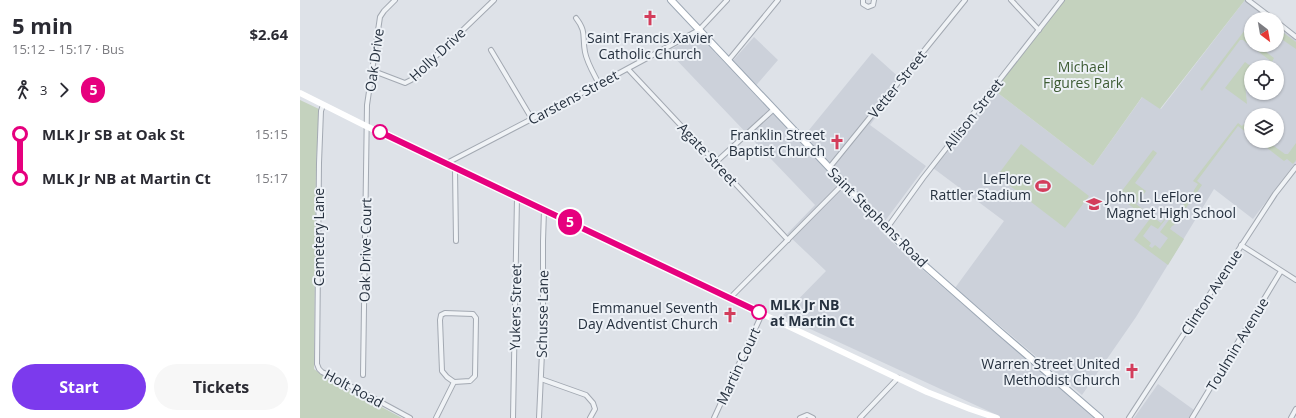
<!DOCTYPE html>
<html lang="en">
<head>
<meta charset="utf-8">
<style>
  :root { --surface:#fff; --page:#f7f7f7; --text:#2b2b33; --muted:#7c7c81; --accent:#7c3aed }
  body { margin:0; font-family:"Open Sans",sans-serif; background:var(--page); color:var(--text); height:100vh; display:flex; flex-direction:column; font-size:15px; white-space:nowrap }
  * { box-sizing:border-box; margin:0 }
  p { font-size:13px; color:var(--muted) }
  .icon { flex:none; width:22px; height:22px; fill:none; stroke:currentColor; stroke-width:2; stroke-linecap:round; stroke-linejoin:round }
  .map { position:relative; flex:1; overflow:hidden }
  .side { display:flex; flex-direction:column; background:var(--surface); width:300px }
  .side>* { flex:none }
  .badge { padding:0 8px; border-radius:13px; font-size:14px; line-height:26px }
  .needle { width:26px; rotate:149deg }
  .controls { position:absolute; left:944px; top:12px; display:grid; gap:8px }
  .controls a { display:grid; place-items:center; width:40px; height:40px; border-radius:50%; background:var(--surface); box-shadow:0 1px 3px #0004; font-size:20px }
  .map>.badge { position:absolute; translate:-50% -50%; box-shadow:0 0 0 2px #fff }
  .legs { display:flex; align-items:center; gap:6px; height:44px; padding:0 12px; font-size:13px }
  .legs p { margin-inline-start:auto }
  .summary { display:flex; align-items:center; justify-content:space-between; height:68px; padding:0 12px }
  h1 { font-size:22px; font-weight:700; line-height:30px }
  .primary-button { display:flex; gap:8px; margin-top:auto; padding:8px 12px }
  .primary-button a { flex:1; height:46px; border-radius:24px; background:var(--accent); color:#fff; font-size:16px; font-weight:700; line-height:46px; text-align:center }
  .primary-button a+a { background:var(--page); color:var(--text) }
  ul { padding:0 12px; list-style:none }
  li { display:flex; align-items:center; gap:14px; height:44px; font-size:15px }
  li i { display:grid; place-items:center; width:6px; height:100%; margin:0 5px; background:currentColor }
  li i::after { content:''; width:10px; height:10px; margin:-5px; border:3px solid; border-radius:50%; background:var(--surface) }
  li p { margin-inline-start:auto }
  li:first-child i { background:linear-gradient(#0000 50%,currentColor 0) }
  li:last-child i { background:linear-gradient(currentColor 50%,#0000 0) }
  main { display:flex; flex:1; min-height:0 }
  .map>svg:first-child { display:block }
</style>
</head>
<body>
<main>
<section class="side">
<div class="summary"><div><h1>5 min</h1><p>15:12 – 15:17 · Bus</p></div><b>$2.64</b></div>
<div class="legs"><svg class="icon" aria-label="walk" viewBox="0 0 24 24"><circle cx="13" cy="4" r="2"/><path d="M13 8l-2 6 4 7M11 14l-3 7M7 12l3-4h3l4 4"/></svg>3<svg class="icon" aria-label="forward" viewBox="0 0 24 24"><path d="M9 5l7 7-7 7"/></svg><b class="badge" style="background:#e6007e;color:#fff">5</b></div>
<ul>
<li><i style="color:#e6007e"></i><b>MLK Jr SB at Oak St</b><p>15:15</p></li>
<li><i style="color:#e6007e"></i><b>MLK Jr NB at Martin Ct</b><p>15:17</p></li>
</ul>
<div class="primary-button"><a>Start</a><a>Tickets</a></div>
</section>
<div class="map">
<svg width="996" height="418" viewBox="0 0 996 418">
  <rect width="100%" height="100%" fill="#dee2e8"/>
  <!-- built -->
  <g fill="#ccd1da" fill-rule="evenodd">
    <path d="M945,0L971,19H951V45H977V24L996,38V162L953,219L914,189L836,317L782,395L655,288L704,221L633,168L694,90L793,166L843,96L861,109ZM951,67H977V93H951ZM951,115H977V141H951Z"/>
    <path d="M398,35L428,66L454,37L478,60L452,90L500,141L572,53L603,81L570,125L626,166L579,229L609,258L795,418H696L697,415L482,316L526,271L487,234L515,205L368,51Z"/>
    <path d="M858,384L894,410L889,418H834Z"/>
  </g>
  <!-- green -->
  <g fill="#c4d2be">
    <path d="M763,0H945L860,109L842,97L793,166L694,90Z"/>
    <path d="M951,22V45H957L974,58L972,62L943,40H940L902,91L900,89Z"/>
    <path d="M977,28L996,42V49L977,36Z"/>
    <path d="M945,62L952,67L951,82H946L945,84L947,104L925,88Z"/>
    <path d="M0,100L19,109L16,166L14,369L22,375L102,418H0Z"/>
    <path d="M938,123L942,126L944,124L951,129V136L938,126L897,181L902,185L874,225L872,226L870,229L884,239L868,265L834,240L849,220L818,196L853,150L857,153L835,183L846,191L836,204L861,223L872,211L858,229L851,225L843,236L851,243L849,246L852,248L855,245L860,249L868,238L860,232L874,213L876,214L894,191V190L898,184L893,181Z"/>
    <path d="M958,141H967L985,154H988L996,143V160L993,164L987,159L984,161Z"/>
    <path d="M721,144L789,196L765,228L697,176Z"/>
  </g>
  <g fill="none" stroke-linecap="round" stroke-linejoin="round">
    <defs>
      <g id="minor">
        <path d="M563,0V4L568,7L573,5L574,0"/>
        <path d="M711,0L739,30"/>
        <path d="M948,0L973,19"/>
        <path d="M276,18C287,32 282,37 285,52C287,63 294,74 299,84"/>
        <path d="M977,22L996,37"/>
        <path d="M191,50L232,119"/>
        <path d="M428,61L478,0"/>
        <path d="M328,69L488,240"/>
        <path d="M71,70L105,83L111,80L194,0"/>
        <path d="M23,105L21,111L19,163L17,364L19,369L22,372L62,392L110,418"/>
        <path d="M147,163L299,84L399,30L427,0"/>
        <path d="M415,163L474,109"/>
        <path d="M155,168L156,241"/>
        <path d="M529,168L665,0"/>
        <path d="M587,228L623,178L762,0"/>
        <path d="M941,245L996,280"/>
        <path d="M430,298L544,183"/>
        <path d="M63,375L67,105L80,17L84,11L95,0"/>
        <path d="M241,379L286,395L293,403L295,409L290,418"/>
        <path d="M136,418L154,382L147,377L142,371L140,320L141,315L145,313L173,314L176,318L175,376L170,381L154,382"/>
        <path d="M213,418L217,197"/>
        <path d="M239,418L243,331V241L244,210"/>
        <path d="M414,418L462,314"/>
        <path d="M500,418L507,415L513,418"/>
        <path d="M560,418L598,378"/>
        <path d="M829,418L975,194L996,167"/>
        <path d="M892,418L981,271"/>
        <path d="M991,418L996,409"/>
      </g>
      <path id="primary" d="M371,0L607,250L699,331L800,418"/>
    </defs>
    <!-- minor casing -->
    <use href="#minor" stroke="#a3a9b2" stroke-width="6"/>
    <!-- primary casing -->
    <use href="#primary" stroke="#9ca7b4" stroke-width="8"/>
    <!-- minor -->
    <use href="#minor" stroke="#f0f3f6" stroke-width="4"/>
    <!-- secondary -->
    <path stroke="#fff" stroke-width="6" d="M0,93L66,126L627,392L670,409L697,418"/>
    <!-- primary -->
    <use href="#primary" stroke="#fff" stroke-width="6"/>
  </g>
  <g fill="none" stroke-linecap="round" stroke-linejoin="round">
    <defs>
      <path id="line-1" d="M80,132L244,210L459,312"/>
    </defs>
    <!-- line-1 casing -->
    <use href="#line-1" stroke="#fff" stroke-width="9"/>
    <!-- line-1 -->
    <use href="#line-1" stroke="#e6007e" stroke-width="6"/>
  </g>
  <!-- icons -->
  <defs>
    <symbol id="church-bare" viewBox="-9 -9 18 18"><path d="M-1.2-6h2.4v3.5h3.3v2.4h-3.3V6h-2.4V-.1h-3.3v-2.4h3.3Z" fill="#d33d5b" stroke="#edf1f6" stroke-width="2.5" paint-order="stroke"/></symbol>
    <symbol id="stadium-bare" viewBox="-9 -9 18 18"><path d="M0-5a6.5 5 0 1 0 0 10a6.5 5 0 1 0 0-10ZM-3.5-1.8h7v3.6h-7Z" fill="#d33d5b" stroke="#edf1f6" stroke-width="2.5" paint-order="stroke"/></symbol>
    <symbol id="school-bare" viewBox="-9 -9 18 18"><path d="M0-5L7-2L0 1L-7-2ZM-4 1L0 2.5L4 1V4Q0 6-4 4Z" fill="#d33d5b" stroke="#edf1f6" stroke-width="2.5" paint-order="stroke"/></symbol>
  </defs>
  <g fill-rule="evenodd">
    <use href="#church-bare" x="339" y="7" width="22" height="22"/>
    <use href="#church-bare" x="526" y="131" width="22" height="22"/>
    <use href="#stadium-bare" x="732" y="175" width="22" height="22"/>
    <use href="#school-bare" x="783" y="193" width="22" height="22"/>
    <use href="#church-bare" x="419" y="304" width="22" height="22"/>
    <use href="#church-bare" x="821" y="360" width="22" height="22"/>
  </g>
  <!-- markers -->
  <g fill="#fff" stroke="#e6007e" stroke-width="2">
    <circle cx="80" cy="132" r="7"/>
    <circle cx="459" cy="312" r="7"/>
  </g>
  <g text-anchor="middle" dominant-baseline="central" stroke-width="4" stroke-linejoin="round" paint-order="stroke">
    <!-- poi labels -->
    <g font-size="14" fill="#26313f" stroke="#edf1f6" text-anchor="end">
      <text x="350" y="37" text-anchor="middle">Saint Francis Xavier<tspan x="350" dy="16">Catholic Church</tspan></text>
      <text x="525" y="134">Franklin Street<tspan x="525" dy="16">Baptist Church</tspan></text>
      <text x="731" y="178">LeFlore<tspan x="731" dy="16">Rattler Stadium</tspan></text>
      <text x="806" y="196" text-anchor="start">John L. LeFlore<tspan x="806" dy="16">Magnet High School</tspan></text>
      <text x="418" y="307">Emmanuel Seventh<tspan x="418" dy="16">Day Adventist Church</tspan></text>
      <text x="820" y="363">Warren Street United<tspan x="820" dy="16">Methodist Church</tspan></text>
    </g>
    <!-- street labels -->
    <g font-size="14" fill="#26313f" stroke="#edf1f6">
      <text transform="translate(137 54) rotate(-43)">Holly Drive</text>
      <text transform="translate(74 60) rotate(-82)">Oak Drive</text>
      <text transform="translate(597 84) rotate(-51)">Vetter Street</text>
      <text transform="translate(273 97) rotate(-28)">Carstens Street</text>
      <text transform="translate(673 114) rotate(-52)">Allison Street</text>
      <text transform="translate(408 154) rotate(47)">Agate Street</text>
      <text transform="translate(578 217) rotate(45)">Saint Stephens Road</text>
      <text transform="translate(18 237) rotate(-90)">Cemetery Lane</text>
      <text transform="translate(65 250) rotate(-89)">Oak Drive Court</text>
      <text transform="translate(911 292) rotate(-57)">Clinton Avenue</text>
      <text transform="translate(215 307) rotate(-89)">Yukers Street</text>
      <text transform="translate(242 314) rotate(-89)">Schusse Lane</text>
      <text transform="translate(937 344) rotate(-59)">Toulmin Avenue</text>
      <text transform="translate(438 366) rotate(-65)">Martin Court</text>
      <text transform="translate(54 388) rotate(28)">Holt Road</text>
    </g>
    <!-- park labels -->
    <g font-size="14" fill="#3d5b33" stroke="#edf1f6">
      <text x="783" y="66">Michael<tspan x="783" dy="16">Figures Park</tspan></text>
    </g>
    <!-- stop labels -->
    <g font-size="14" font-weight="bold" fill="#26313f" stroke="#edf1f6" text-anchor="start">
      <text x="470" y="304">MLK Jr NB<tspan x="470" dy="16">at Martin Ct</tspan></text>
    </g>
  </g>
</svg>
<div class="controls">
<a><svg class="needle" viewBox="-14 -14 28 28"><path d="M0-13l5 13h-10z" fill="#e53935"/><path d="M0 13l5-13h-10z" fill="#7c7c81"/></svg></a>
<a><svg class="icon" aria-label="locate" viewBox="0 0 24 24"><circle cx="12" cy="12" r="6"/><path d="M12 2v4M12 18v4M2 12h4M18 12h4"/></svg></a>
<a><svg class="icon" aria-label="layers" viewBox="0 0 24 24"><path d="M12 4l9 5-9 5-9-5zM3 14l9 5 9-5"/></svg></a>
</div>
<b class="badge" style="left:270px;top:222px;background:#e6007e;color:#fff">5</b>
</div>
</main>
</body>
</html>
